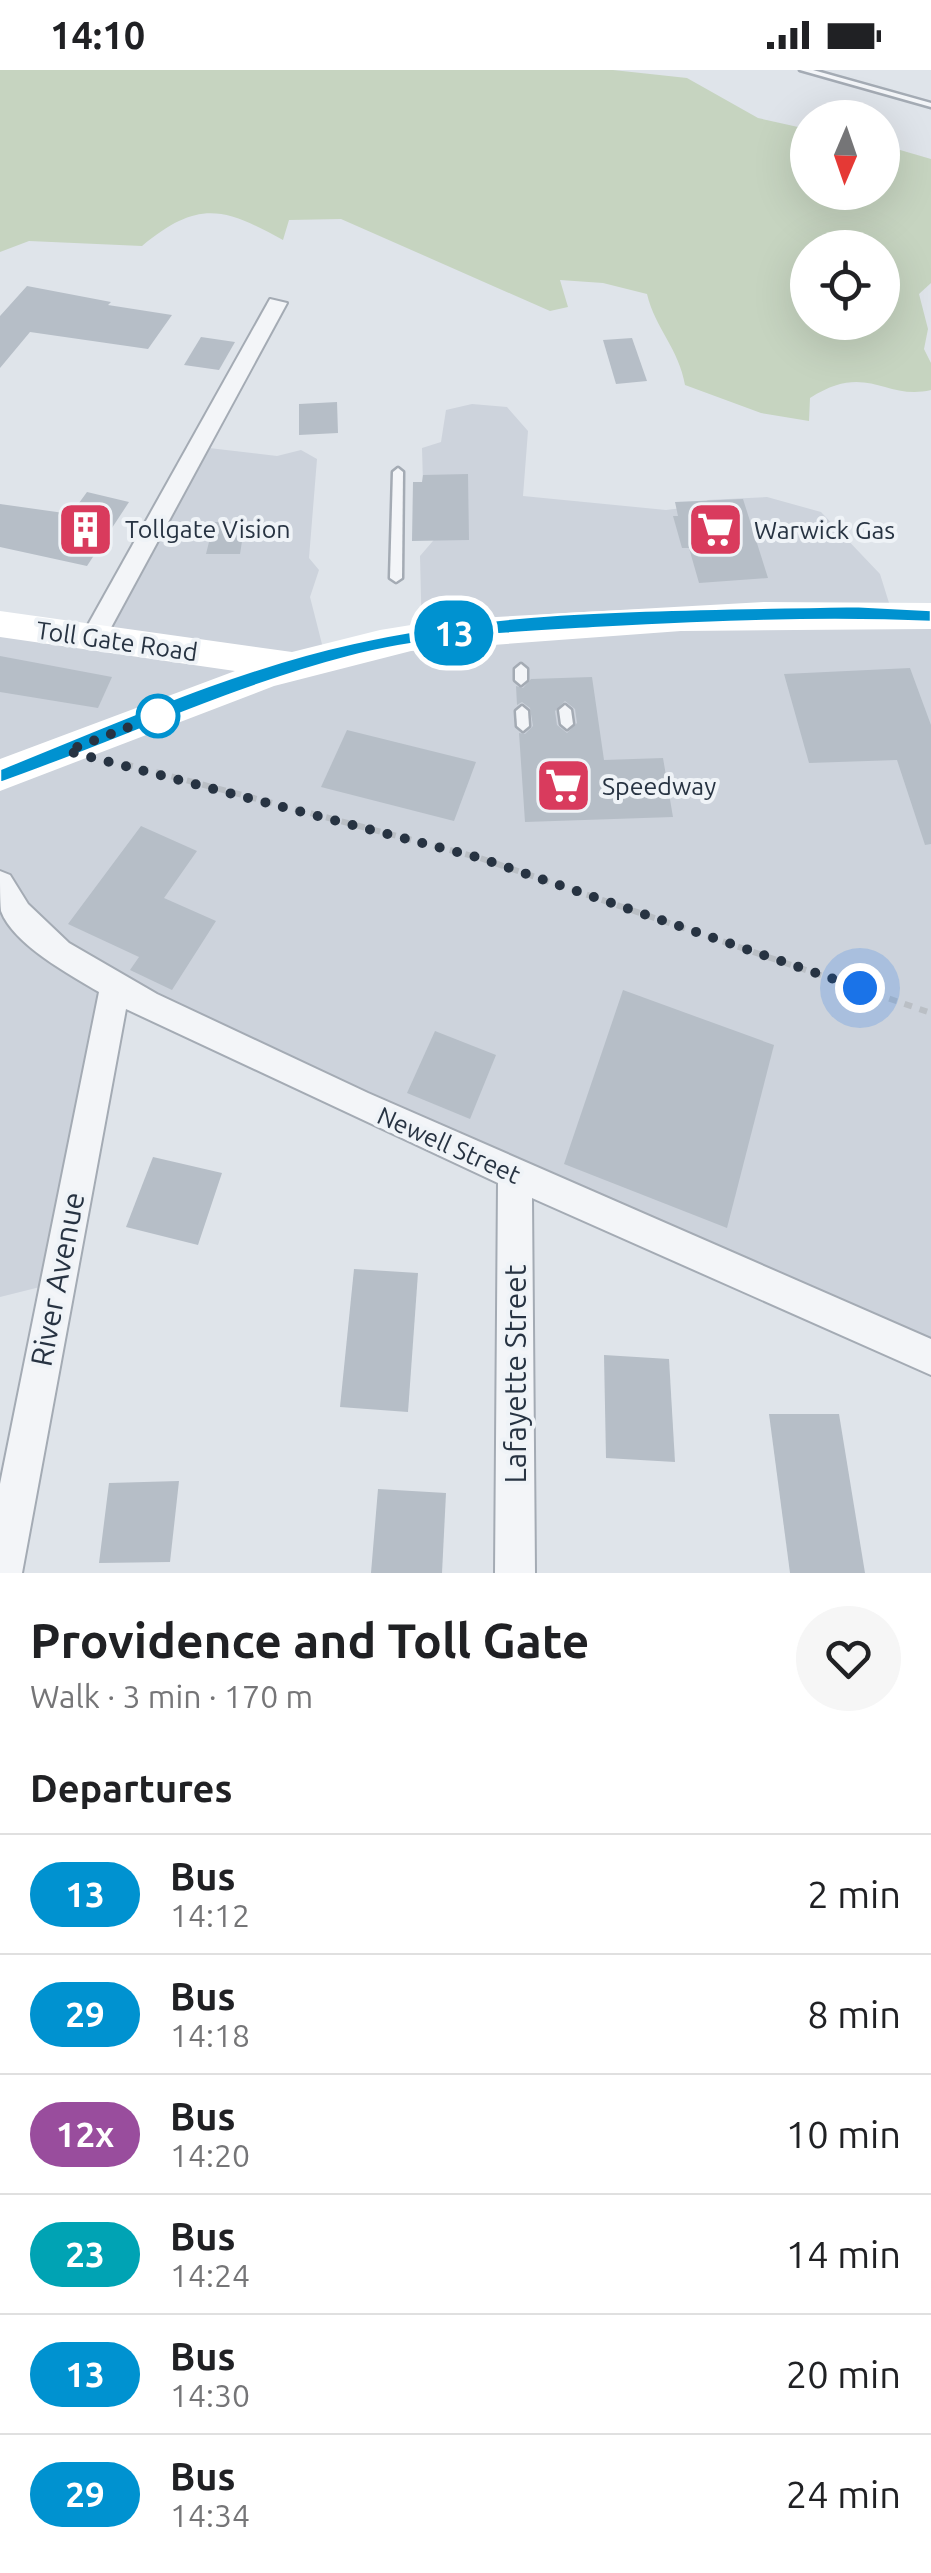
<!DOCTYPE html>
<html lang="en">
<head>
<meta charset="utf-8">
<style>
  :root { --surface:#fff; --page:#f6f6f6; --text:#202124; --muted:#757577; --line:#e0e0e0 }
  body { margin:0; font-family:Ubuntu,sans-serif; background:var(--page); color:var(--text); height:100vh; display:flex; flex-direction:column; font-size:38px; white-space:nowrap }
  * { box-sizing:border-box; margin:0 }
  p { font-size:32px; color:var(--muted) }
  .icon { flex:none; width:55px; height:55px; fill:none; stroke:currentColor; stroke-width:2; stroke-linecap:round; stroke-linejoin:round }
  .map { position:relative; height:1503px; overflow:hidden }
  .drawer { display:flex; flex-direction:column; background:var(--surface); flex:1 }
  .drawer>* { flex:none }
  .badge { padding:0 20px; border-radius:32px; font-size:35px; line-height:65px }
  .needle { width:65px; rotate:182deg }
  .tools { position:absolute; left:790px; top:30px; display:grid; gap:20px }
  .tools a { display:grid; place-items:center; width:110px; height:110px; border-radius:50%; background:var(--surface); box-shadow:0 10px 40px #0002; font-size:50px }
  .you { position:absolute; width:50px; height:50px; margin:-25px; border:8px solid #fff; border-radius:50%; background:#1a73e8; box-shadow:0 0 0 15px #1a73e833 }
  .map>.badge { position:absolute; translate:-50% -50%; box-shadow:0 0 0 5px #fff }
  h2 { padding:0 30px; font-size:38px; line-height:90px }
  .round { display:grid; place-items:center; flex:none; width:105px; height:105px; border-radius:52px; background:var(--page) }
  .summary { display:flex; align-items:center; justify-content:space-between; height:170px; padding:0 30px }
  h1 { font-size:48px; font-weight:700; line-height:75px }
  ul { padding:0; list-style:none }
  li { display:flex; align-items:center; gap:30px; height:120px; padding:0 30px; border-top:2px solid var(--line) }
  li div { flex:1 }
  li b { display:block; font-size:38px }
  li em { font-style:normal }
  li .badge { min-width:110px; font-weight:700; text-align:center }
  .status { display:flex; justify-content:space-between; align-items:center; height:70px; padding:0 50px; background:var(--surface); direction:ltr }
  .status svg { height:28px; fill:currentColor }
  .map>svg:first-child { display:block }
</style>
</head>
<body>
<div class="status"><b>14:10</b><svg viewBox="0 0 49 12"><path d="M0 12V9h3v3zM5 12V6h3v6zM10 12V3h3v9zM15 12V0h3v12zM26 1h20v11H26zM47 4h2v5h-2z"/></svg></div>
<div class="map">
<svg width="931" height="1503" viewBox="0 0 931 1503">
  <rect width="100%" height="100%" fill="#dfe4ea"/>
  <!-- built -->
  <path fill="#cdd3dc" d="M472,334L507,337L528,361L523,426L666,440L699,436L708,430L767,427L821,442L880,504L894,549L931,551V1269L114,928L44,1216L0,1227V547L86,562L209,378L277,386L301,380L317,389L309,488L319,500L310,527L324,582L422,567L420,486L445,457L423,413L422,378L441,372L446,340Z"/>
  <!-- green -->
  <path fill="#c6d4c0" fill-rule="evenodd" d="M0,0H613L687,8L758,48L807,59L808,122H882L883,75L931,89V213L919,224L928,259L924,279L931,293V320C885,331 867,291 810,328L809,351L761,343L685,315C679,279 655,258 647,224L603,213L560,210L568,237L550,241L341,149L289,150L283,170C223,137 198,130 142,176L29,171L0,182ZM808,178H882V252H808Z"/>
  <!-- building -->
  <g fill="#b6bec7" fill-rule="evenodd">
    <path d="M27,216L111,232L108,235L172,245L148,279L30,262L0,298V246Z"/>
    <path d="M201,267L235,272L219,300L184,295Z"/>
    <path d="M632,268L647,311L616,314L603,270Z"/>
    <path d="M337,332L338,363L299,365V334Z"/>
    <path d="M468,404L469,470L412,471L413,412H422L423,405Z"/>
    <path d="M87,422L129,432L87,496L0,477V434L71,444Z"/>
    <path d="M743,429L768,508L699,513L689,478H682L673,446H678L675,432Z"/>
    <path d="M214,452H245L240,484H206Z"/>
    <path d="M0,586L112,607L98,638L0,622Z"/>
    <path d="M910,598L931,655V774L925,775L897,690L809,693L784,604Z"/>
    <path d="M592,607L604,690L663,688L673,747L525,752L519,663L525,664L533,656L530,638L522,632L517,635L516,616L523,618L531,609ZM565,631L575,639L577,653L567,663L557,655L555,641Z"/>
    <path d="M347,660L476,692L454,751L321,717Z"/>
    <path d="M141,756L197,781L164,828L216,851L172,920L130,900L139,887L68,854Z"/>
    <path d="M623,920L774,975L727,1158L564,1094Z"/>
    <path d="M435,961L496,985L470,1049L407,1023Z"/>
    <path d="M153,1087L222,1103L198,1175L126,1157Z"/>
    <path d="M354,1199L418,1203L408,1342L340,1337Z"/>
    <path d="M604,1285L669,1289L675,1392L606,1388Z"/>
    <path d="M769,1344H839L865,1503H790Z"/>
    <path d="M179,1411L170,1492L99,1493L109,1413Z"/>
    <path d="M378,1419L446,1423L442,1503H371Z"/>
  </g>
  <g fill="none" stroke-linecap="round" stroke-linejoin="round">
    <defs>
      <g id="service">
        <path d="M800,0H813L931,33V37Z"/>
        <path d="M398,398L403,402L402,508L396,512L390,508L393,402Z"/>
        <path d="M521,594L527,599V610L521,615L515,610V599Z"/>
        <path d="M565,635L571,640L573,654L567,659L561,654L559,640Z"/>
        <path d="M522,636L528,641L529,656L523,661L517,656L516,641Z"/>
      </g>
      <g id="minor">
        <path d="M270,229L287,233L101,576H83L80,569Z"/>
        <path d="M0,801L10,805L28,834L69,873L157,924L368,1023L931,1269V1305L532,1128L535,1503H495L498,1113L126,939L22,1503H0V1414L99,922C70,905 13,874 1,841C0,830 0,813 0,801Z"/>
      </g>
    </defs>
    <!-- service casing -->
    <use href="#service" stroke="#a4abb4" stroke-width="5"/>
    <!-- minor casing -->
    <use href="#minor" stroke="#a4abb4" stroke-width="4"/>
    <!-- path -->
    <path stroke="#babfc5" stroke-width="6" stroke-dasharray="8 8" stroke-linecap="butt" d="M125,694L480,788L931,943"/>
    <!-- service -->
    <use href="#service" fill="#f3f5f8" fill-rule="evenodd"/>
    <!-- minor -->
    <use href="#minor" fill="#f3f5f8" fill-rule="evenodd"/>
    <!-- secondary -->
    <path fill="#fff" fill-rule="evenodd" d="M764,532L931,533V559L681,561L411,581L274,616L0,721V689L235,601L0,567V541L292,582L380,560L442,550Z"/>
  </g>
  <!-- line -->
  <path fill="#0092d0" stroke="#fff" stroke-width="2.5" d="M854,536L931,540V552C820,547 709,552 598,558C515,563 429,566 349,587C229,618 117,672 0,713V699C111,655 230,600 353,573C515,536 688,540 854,536Z"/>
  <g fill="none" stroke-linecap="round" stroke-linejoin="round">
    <!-- walk -->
    <path stroke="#273342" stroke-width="10" stroke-dasharray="0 18" d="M158,646L168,642L67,681L480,788L860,918"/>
  </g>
  <!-- icons -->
  <defs>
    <symbol id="building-square" viewBox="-11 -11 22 22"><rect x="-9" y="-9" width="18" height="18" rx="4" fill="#d93b5d" stroke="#eff3f7"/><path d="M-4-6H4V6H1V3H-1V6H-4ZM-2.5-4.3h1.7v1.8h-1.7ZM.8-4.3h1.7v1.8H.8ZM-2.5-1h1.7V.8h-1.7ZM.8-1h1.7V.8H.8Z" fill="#fff"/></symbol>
    <symbol id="supermarket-square" viewBox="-11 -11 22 22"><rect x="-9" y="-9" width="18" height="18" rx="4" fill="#d93b5d" stroke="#eff3f7"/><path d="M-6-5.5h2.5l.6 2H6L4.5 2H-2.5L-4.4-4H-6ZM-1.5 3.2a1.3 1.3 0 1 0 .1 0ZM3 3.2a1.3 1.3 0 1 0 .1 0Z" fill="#fff"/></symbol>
  </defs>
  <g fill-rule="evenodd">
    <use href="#building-square" x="54" y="428" width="63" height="63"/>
    <use href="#supermarket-square" x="684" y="428" width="63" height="63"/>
    <use href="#supermarket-square" x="532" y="684" width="63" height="63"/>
  </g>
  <!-- markers -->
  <circle fill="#fff" stroke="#0092d0" stroke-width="5" cx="158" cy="646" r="20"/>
  <g text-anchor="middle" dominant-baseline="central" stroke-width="8" stroke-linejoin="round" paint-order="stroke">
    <!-- poi labels -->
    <g font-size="25" fill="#273342" stroke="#eff3f7" text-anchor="start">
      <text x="125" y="459">Tollgate Vision</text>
      <text x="754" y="460">Warwick Gas</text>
      <text x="602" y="716">Speedway</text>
    </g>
    <!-- street labels -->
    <g font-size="25" fill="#273342" stroke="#eff3f7">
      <text transform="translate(117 571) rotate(8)">Toll Gate Road</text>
      <text transform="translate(449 1075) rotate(24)">Newell Street</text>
    </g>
    <!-- near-street labels -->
    <g font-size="30" fill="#273342" stroke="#eff3f7">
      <text transform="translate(57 1209) rotate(-79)">River Avenue</text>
      <text transform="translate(515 1304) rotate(-90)">Lafayette Street</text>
    </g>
  </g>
</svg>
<div class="tools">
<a><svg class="needle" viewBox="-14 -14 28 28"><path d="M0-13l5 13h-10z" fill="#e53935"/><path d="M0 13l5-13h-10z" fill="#757577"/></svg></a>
<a><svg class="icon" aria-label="locate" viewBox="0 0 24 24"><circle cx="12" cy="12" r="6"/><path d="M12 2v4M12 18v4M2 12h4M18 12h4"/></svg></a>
</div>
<div class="you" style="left:860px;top:918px"></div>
<b class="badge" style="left:454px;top:563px;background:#0092d0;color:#fff">13</b>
</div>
<section class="drawer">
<div class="summary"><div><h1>Providence and Toll Gate</h1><p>Walk · 3 min · 170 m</p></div><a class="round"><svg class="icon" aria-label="heart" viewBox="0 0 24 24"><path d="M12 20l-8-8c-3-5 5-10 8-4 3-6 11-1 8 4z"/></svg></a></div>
<h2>Departures</h2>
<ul>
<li><span class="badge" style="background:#0092d0;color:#fff">13</span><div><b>Bus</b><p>14:12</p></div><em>2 min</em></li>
<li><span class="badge" style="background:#0092d0;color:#fff">29</span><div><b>Bus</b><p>14:18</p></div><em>8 min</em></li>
<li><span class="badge" style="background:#994d9d;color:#fff">12x</span><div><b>Bus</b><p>14:20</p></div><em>10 min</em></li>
<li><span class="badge" style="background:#00a3b4;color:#fff">23</span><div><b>Bus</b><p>14:24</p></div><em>14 min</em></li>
<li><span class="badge" style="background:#0092d0;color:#fff">13</span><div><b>Bus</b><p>14:30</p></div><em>20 min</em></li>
<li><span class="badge" style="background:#0092d0;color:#fff">29</span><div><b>Bus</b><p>14:34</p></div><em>24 min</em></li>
</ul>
</section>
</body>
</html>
